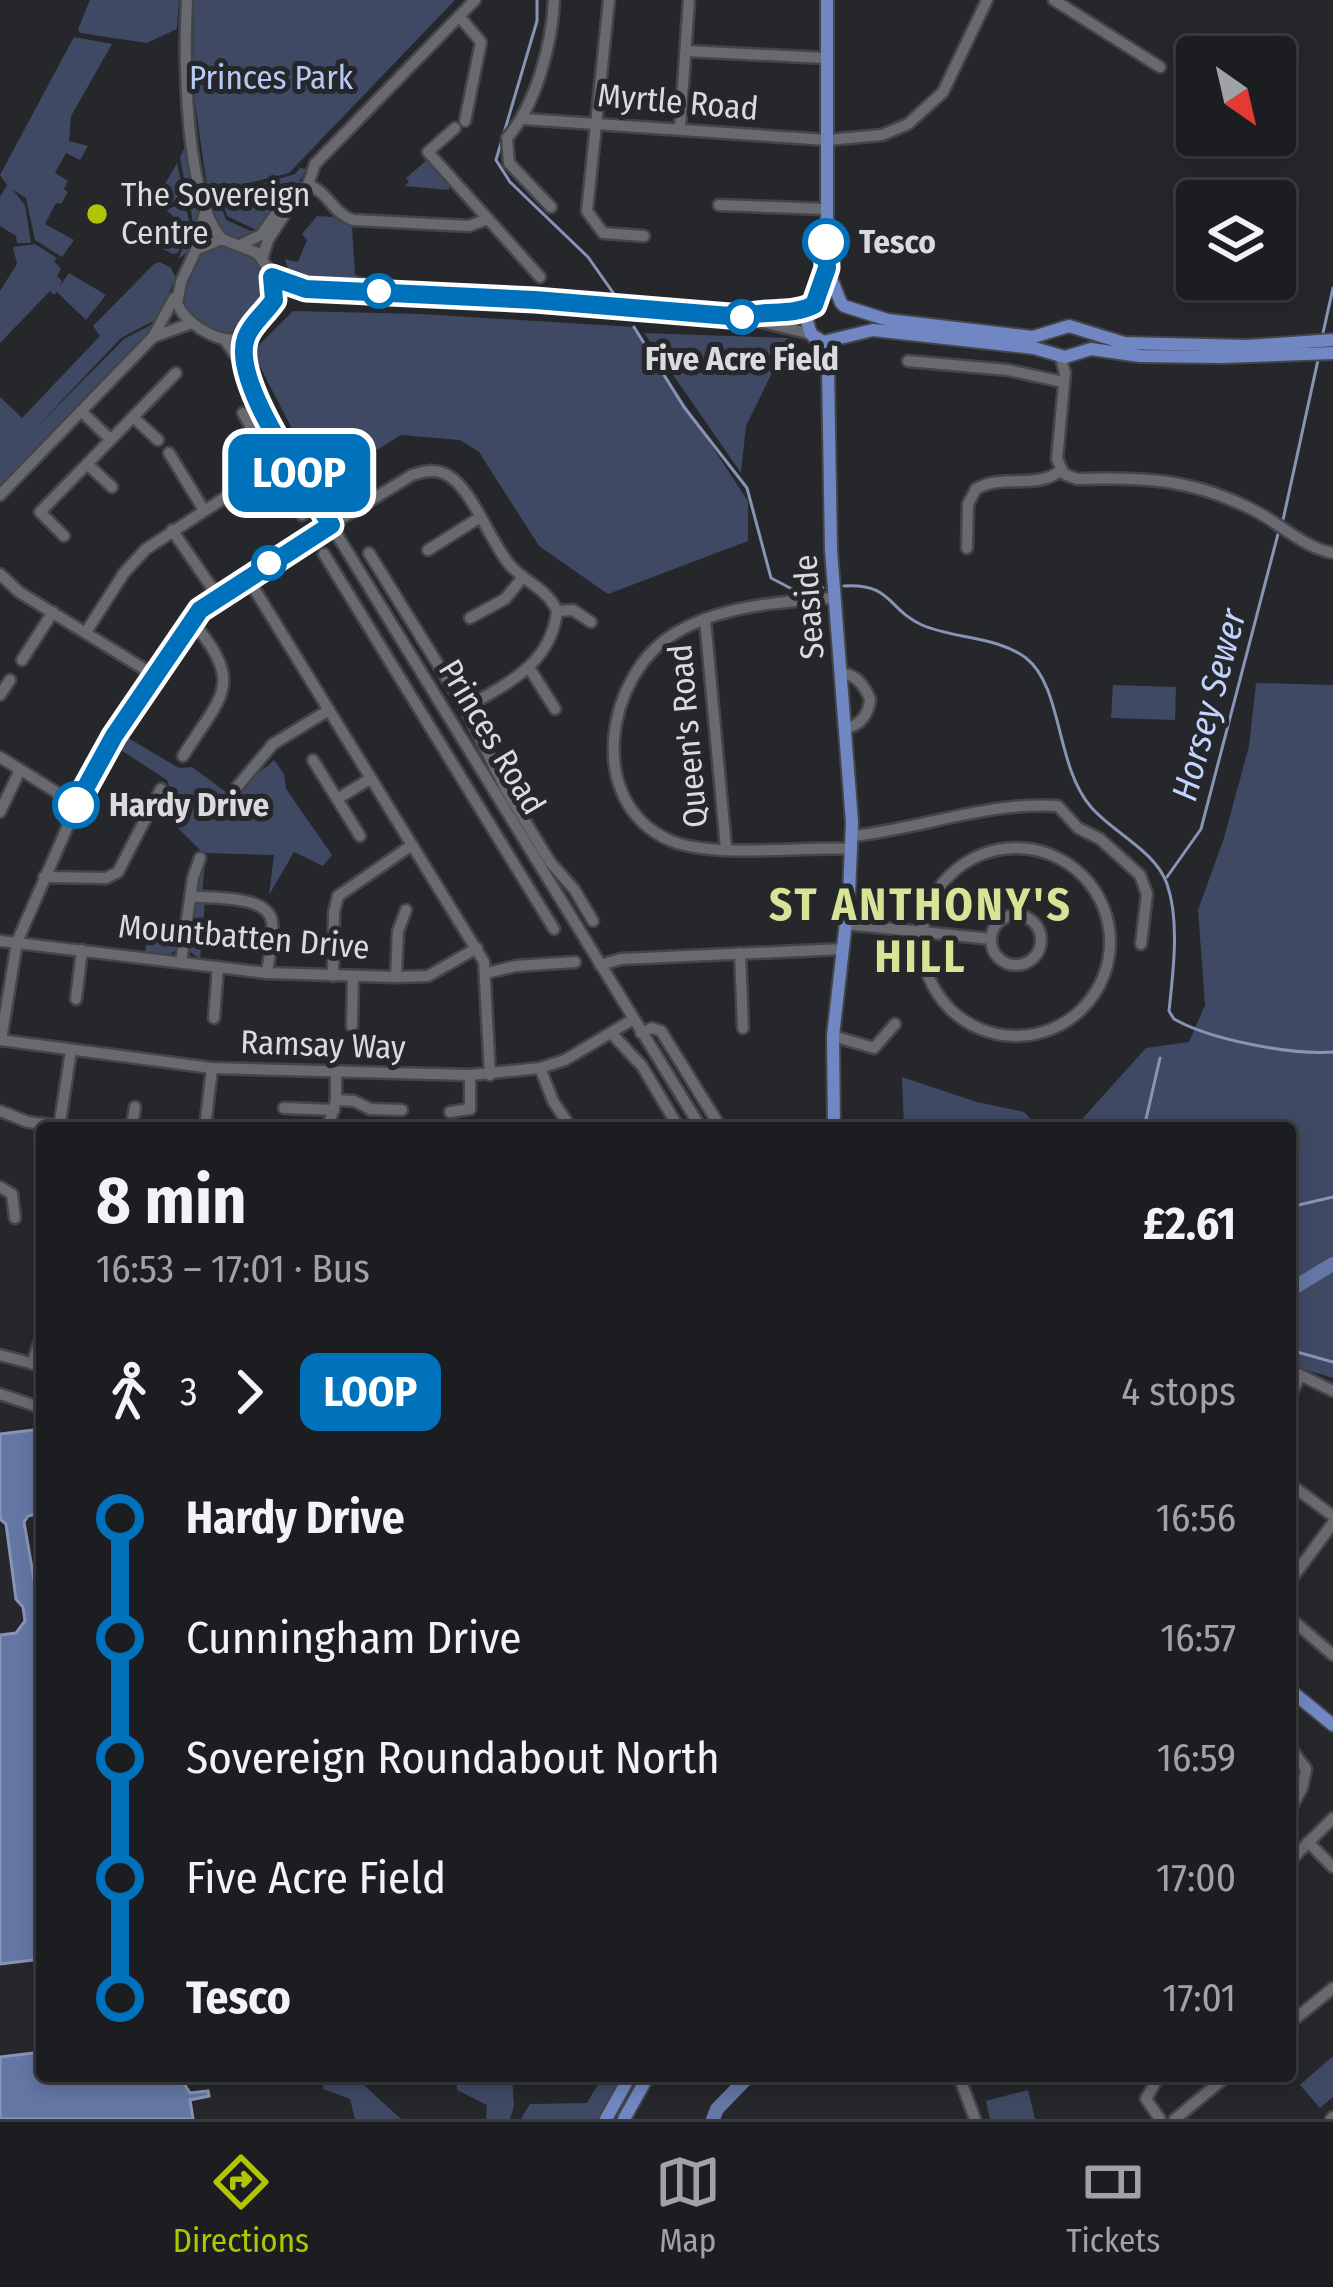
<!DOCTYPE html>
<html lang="en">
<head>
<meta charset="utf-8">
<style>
  :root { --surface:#1c1d20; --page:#252629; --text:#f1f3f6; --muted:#a0a2a5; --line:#3a3b3e; --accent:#b0c503 }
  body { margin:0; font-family:"Fira Sans Condensed",sans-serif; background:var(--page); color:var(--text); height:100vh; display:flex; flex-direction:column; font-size:45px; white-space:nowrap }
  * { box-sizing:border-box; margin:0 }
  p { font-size:39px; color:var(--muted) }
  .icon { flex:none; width:66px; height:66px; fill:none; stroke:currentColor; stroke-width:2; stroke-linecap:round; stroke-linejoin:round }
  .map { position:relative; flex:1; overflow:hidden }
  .panel { position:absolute; left:36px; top:1122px; width:1260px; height:960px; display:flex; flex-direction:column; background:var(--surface); border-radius:12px; box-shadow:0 6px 18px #0003,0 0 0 3px var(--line) }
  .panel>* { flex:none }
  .badge { padding:0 24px; border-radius:18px; font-size:42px; line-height:78px }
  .needle { width:78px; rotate:146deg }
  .buttons { position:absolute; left:1176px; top:36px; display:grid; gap:24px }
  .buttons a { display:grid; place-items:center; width:120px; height:120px; border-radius:12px; background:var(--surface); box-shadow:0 6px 18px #0003,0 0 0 3px var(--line); font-size:60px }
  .map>.badge { position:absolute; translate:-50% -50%; box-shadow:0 0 0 6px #fff }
  .legs { display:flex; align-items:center; gap:18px; height:132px; padding:0 60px; font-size:39px }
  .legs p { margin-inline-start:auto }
  .overview { display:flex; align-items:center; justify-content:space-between; height:204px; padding:0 60px }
  h1 { font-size:66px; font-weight:700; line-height:90px }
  ul { padding:0 60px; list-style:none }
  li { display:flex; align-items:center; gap:42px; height:120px; font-size:45px }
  li i { display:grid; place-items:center; width:18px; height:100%; margin:0 15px; background:currentColor }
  li i::after { content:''; width:30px; height:30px; margin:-15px; border:9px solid; border-radius:50%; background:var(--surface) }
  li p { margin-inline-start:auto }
  li:first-child i { background:linear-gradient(#0000 50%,currentColor 0) }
  li:last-child i { background:linear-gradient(currentColor 50%,#0000 0) }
  .menu { display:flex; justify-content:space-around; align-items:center; height:168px; border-top:3px solid var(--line); background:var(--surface); font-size:33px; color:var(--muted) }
  .menu a { display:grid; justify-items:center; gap:6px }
  .menu .selected { color:var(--accent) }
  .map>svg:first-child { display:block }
</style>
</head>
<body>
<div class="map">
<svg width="1333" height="2119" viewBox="0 0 1333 2119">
  <rect width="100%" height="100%" fill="#25272b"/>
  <!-- green -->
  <g fill="#3f4963">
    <path d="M90,0H179L177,29L147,43L80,33L78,29Z"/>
    <path d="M194,0H455L289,173L208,193L193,89Z"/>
    <path d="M74,37L112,44L71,116L69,141L88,146L80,160L66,153L55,173L68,181L64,189L68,192L61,204L56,203L45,224L74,240L62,257L35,240L26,198L12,189L25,205L31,243H17L16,236L0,226V197L7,185L0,175Z"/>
    <path d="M187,143C195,177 218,237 178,259L193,224L190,205L197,201L187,195L180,157Z"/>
    <path d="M427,160L449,181V190L404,186L409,182L406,178Z"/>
    <path d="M177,163L185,200L154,207L153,205Z"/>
    <path d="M300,168L306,169C298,190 272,211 258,231L227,216L221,195L295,174Z"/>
    <path d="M209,196L218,197L226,220L255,233C221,247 215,223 209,196Z"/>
    <path d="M185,204L190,224L178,253L173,254L160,247L174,225L173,216L165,209Z"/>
    <path d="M317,216L333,217L352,227L355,275L377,280V289L291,278L285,259L298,262L307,240L302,234Z"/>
    <path d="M35,244L57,258L54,261L61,269L57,276L62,281L59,287L69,273L106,295L86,320L57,292L54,295L50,291L0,343V291L17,264L13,247Z"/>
    <path d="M220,244C284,257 284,326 221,334L188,314L183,294L202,251Z"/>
    <path d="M160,262L171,268L176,278L155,320L121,338L33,431L124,339L155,323L137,348L0,490V397L22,418L100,336L93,326L154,264Z"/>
    <path d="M293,311L421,314L634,327L748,501V541L608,594L539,546L479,452L460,440L401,435L321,485L255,357V349Z"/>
    <path d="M644,333L789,338L746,426L741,473Z"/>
    <path d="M1256,683L1333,685V1378L1290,1365V1128H1074L1146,1048L1189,1042L1205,1005L1198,910L1224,838L1249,746Z"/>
    <path d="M1113,685L1176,687L1175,720L1111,718Z"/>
    <path d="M123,735L179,768L192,767L226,792L230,787L236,790C249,777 262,772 274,760L284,774L286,789L332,855L323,866L294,852L269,895L274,855L206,853L202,893L195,892L204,854L178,828L186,808L169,799L171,792L167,780L116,747Z"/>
    <path d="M198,901H205L200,959L189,951L193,904Z"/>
    <path d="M148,933L179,936L177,949L169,955L145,952Z"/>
    <path d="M902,1077L977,1102L1024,1112L1036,1125L1033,1128H904Z"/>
    <path d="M1333,2056V2097L1320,2108L1300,2085Z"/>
    <path d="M317,2076H354L401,2119H355L350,2099L323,2089L324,2082Z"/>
    <path d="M456,2076H512L514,2106L510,2119H486L487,2105L457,2090Z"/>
    <path d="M603,2076H626L601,2119H521L530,2104L587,2103Z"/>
    <path d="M1028,2090L1035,2119H990L986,2101Z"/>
  </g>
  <!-- water -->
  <g fill="#6376a4" stroke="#8794b5" stroke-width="3">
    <path d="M42,1429V1513L28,1516L24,1522L42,1626V1959L0,1964V1635L16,1633L25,1621L23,1607L16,1599L6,1524L0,1519V1434Z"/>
    <path d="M42,2052V2076H179L190,2093L208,2091L209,2096L190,2100L193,2119H0V2057Z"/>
  </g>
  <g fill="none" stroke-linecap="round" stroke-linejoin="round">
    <!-- stream -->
    <g stroke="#8794b5" stroke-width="3">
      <path d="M537,0V21L496,160L510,182L588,257L614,294"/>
      <path d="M634,327L684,407L747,488L771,578L792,589L823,588"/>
      <path d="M1323,333L1333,288"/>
      <path d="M1283,520L1318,360"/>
      <path d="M844,586C892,583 887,609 922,625C954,639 997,636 1026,658C1063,687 1055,765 1091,807C1112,832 1156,851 1167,884C1180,921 1173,973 1169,1011L1174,1019C1211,1040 1291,1055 1333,1052"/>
      <path d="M1167,877L1201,829L1278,534"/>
      <path d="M1144,1128L1160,1058"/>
      <path d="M1290,1207L1333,1197"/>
      <path d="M1290,1350L1333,1362"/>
    </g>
    <!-- river -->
    <g stroke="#6376a4" stroke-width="14">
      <path d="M1290,1290L1333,1264"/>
      <path d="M713,2119L717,2109L749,2076"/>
    </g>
    <defs>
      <g id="minor">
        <path d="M187,0C184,57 184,196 222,239"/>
        <path d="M609,0L587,211L603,233L644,236"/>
        <path d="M1054,0L1160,67"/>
        <path d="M459,16L481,42L465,121"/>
        <path d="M686,51L826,58"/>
        <path d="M524,119L827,140L882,135L908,124L943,92L987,0"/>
        <path d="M680,127L689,0"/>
        <path d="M455,128L428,152L540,277"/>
        <path d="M308,185C329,192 332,213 353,220L469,226L488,219"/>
        <path d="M719,205L825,209"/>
        <path d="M551,207L509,163L507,138C536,105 552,44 554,0"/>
        <path d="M222,239L257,253C286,288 274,321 234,340C213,340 185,323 177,303L181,282L196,250Z"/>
        <path d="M242,244L261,235L284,202L308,185L315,164L475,0"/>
        <path d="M196,250L206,208"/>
        <path d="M262,259L268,240L286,212"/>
        <path d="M272,277L306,289L633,307L742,317L811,334"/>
        <path d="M742,317C766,309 790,317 814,305"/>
        <path d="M153,337L192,323"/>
        <path d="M225,340L245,369L285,450L701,1128"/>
        <path d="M1060,355L1065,373L1057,459L1064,474L1077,479C1146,477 1196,479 1259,513C1284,527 1304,547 1333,553"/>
        <path d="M908,361L1008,370L1063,382"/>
        <path d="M81,411L109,438"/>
        <path d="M243,413L302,515"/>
        <path d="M134,418L158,440"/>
        <path d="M169,453L204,510"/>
        <path d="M87,464L112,487"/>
        <path d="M0,495L153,337L174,298"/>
        <path d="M172,530L217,595"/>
        <path d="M64,536L40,512L176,373"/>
        <path d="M967,548L968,504L976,489C1002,473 1036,490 1060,471"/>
        <path d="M428,550L479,518"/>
        <path d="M369,553L465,708L506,790L550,862L574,889L593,921"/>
        <path d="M324,554L554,929"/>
        <path d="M0,574L19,592L154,675"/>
        <path d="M247,577L484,962L490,1075"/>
        <path d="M834,598C780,602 721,605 674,634C606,675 584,802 669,840C712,859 802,846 852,849"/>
        <path d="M557,611L573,610L591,622"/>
        <path d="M470,618L505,599L523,577"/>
        <path d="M705,619L726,848"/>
        <path d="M86,632L124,573L146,549L272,467"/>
        <path d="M22,660L53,612"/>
        <path d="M530,669L555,709"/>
        <path d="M840,673C856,674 864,685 870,699C869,714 860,726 845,728"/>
        <path d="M0,695L10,680"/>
        <path d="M183,756C222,694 246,685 191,620"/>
        <path d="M0,757L77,805"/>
        <path d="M313,760L360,836"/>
        <path d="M237,787L273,744L329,710"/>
        <path d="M337,799L370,779"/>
        <path d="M0,812L20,770"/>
        <path d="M852,836C920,829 989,801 1058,806L1078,828L1100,839L1140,875L1147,894L1141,944"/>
        <circle cx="1016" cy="942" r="94"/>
        <path d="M44,877L106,878L118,872L161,789"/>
        <path d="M190,896C211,899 268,894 272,922C274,937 269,957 267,973"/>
        <circle cx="1016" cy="940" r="25"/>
        <path d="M845,924L991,939"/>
        <path d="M0,941L267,973L396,977L428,976L477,948"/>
        <path d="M740,953L743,1028"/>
        <path d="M181,962L193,878L200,858"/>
        <path d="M600,965L621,959L843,949"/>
        <path d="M487,973L516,966L575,962"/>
        <path d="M333,976L334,912L338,896L412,845"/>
        <path d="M396,977L398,931L406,910"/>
        <path d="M76,999L82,950"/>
        <path d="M214,1018L218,967"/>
        <path d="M352,1026L353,976"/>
        <path d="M641,1033L652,1028L661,1031L721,1128"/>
        <path d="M612,1034L642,1066L679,1128"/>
        <path d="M833,1036L874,1048L895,1024"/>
        <path d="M0,1040L212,1068L470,1075L540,1068L565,1060L632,1020"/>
        <path d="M1,1040L17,942L77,805L154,675L191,620L217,595L412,475C425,471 436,468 449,476C473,491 490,541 509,564C525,583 547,588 557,611C551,665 506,684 465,708"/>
        <path d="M540,1068L553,1101L571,1128"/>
        <path d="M336,1100L354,1101L370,1109L402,1110"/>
        <path d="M135,1107L132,1126L146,1128"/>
        <path d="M284,1108L334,1110"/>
        <path d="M0,1111L28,1122L59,1126"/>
        <path d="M450,1112L470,1109V1075"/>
        <path d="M205,1125L230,1128"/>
        <path d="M59,1128L71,1051"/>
        <path d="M205,1128L212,1068"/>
        <path d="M328,1128L336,1100V1074"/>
        <path d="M0,1187L12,1194L15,1218"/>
        <path d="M42,1306V1311"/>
        <path d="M0,1355L42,1366"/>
        <path d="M32,1364L42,1334"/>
        <path d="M1290,1370L1333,1391"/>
        <path d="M0,1394L42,1408"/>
        <path d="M1290,1396L1300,1376"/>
        <path d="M1290,1484L1333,1516"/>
        <path d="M1290,1581L1333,1523"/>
        <path d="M1290,1618L1333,1655"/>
        <path d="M1290,1747L1306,1769L1302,1788L1290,1810"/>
        <path d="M1308,1842L1333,1867"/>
        <path d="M1290,1861L1333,1818"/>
        <path d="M1290,2023L1333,1988"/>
        <path d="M959,2076L975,2119"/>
        <path d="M1159,2076L1146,2099L1160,2119"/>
        <path d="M1175,2119L1227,2076"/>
        <path d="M1331,2119L1333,2117"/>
      </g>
      <g id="major">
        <path d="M827,0V268L841,303"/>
        <path d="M827,268L807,321L811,334L823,342L873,330L1034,348L1065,357L1091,349L1140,356L1222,357L1333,353"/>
        <path d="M844,306L888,320L1033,337L1069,326L1124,343L1247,346L1333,340"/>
        <path d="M814,337L828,368L831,550L852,822L849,895L833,1036L834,1128"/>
        <path d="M1290,1690L1333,1725"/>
        <path d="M606,2119L630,2076"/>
        <path d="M624,2119L648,2076"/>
      </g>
    </defs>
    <!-- minor casing -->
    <use href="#minor" stroke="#434549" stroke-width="15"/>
    <!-- major casing -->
    <use href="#major" stroke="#434549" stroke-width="16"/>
    <!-- minor -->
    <use href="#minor" stroke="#686a70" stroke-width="10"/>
    <!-- major -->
    <use href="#major" stroke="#7187c3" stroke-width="12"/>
  </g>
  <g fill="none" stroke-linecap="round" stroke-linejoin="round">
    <defs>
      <path id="line-1" d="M76,805L114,736L200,610L331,525C307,486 230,381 246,338C250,325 266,312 274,300L272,277L306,289L535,300L742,317C766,309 790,317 814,305L827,268L826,242"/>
    </defs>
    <!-- line-1 casing -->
    <use href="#line-1" stroke="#fff" stroke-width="27"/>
    <!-- line-1 -->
    <use href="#line-1" stroke="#0072bc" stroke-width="18"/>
  </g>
  <!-- markers -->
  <circle fill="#b0c503" stroke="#25272b" stroke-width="4.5" cx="97" cy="214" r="12"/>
  <g fill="#fff" stroke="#0072bc" stroke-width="6">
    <circle cx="826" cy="242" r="21"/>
    <circle cx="379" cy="291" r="15"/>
    <circle cx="742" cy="317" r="15"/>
    <circle cx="269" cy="563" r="15"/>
    <circle cx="76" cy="805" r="21"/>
  </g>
  <g text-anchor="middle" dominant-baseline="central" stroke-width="10" stroke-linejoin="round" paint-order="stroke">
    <!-- park labels -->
    <g font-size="33" fill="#b8caf4" stroke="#25272b">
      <text x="271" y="78">Princes Park</text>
    </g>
    <!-- street labels -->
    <g font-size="33" fill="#dadbde" stroke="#25272b">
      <text transform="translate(678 102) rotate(5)">Myrtle Road</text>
      <text transform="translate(809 607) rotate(-94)">Seaside</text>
      <text transform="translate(688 736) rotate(-95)">Queen's Road</text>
      <text transform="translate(492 737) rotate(59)">Princes Road</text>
      <text transform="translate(244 937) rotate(5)">Mountbatten Drive</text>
      <text transform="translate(323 1045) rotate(2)">Ramsay Way</text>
    </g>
    <!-- poi labels -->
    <g font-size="33" fill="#dadbde" stroke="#25272b" text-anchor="start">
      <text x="121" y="195">The Sovereign<tspan x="121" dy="38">Centre</tspan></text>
    </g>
    <!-- stop labels -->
    <g font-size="33" font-weight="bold" fill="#dadbde" stroke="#25272b" text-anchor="start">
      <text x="859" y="242">Tesco</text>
      <text x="742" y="359" text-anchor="middle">Five Acre Field</text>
      <text x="109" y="805">Hardy Drive</text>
    </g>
    <!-- water labels -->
    <g font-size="36" font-style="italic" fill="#c1d3fe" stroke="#25272b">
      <text transform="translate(1209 705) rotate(-75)">Horsey Sewer</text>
    </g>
    <!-- district labels -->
    <g font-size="45" font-weight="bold" letter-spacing="3" fill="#d5e497" stroke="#25272b">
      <text x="921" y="905">ST ANTHONY'S<tspan x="921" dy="52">HILL</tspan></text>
    </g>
  </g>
</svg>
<div class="buttons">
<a><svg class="needle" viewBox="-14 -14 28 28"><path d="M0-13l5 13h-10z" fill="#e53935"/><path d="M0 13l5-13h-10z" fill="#a0a2a5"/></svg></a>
<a><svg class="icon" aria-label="layers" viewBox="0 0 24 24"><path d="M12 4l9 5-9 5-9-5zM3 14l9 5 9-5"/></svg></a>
</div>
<b class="badge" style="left:299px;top:473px;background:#0072bc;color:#fff">LOOP</b>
<section class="panel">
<div class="overview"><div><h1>8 min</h1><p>16:53 – 17:01 · Bus</p></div><b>£2.61</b></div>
<div class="legs"><svg class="icon" aria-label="walk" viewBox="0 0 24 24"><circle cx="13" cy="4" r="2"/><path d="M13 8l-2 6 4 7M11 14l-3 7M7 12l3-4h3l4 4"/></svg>3<svg class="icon" aria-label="forward" viewBox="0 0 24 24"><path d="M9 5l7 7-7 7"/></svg><b class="badge" style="background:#0072bc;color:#fff">LOOP</b><p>4 stops</p></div>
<ul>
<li><i style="color:#0072bc"></i><b>Hardy Drive</b><p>16:56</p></li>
<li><i style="color:#0072bc"></i><span>Cunningham Drive</span><p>16:57</p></li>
<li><i style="color:#0072bc"></i><span>Sovereign Roundabout North</span><p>16:59</p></li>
<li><i style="color:#0072bc"></i><span>Five Acre Field</span><p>17:00</p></li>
<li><i style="color:#0072bc"></i><b>Tesco</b><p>17:01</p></li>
</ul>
</section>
</div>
<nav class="menu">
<a class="selected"><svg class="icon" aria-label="directions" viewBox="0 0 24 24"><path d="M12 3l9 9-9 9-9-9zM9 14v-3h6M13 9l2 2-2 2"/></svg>Directions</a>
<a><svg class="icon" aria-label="map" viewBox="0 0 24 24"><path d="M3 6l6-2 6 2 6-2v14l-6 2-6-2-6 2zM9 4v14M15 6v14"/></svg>Map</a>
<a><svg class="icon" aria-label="tickets" viewBox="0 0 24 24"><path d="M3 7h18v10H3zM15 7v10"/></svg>Tickets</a>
</nav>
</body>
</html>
